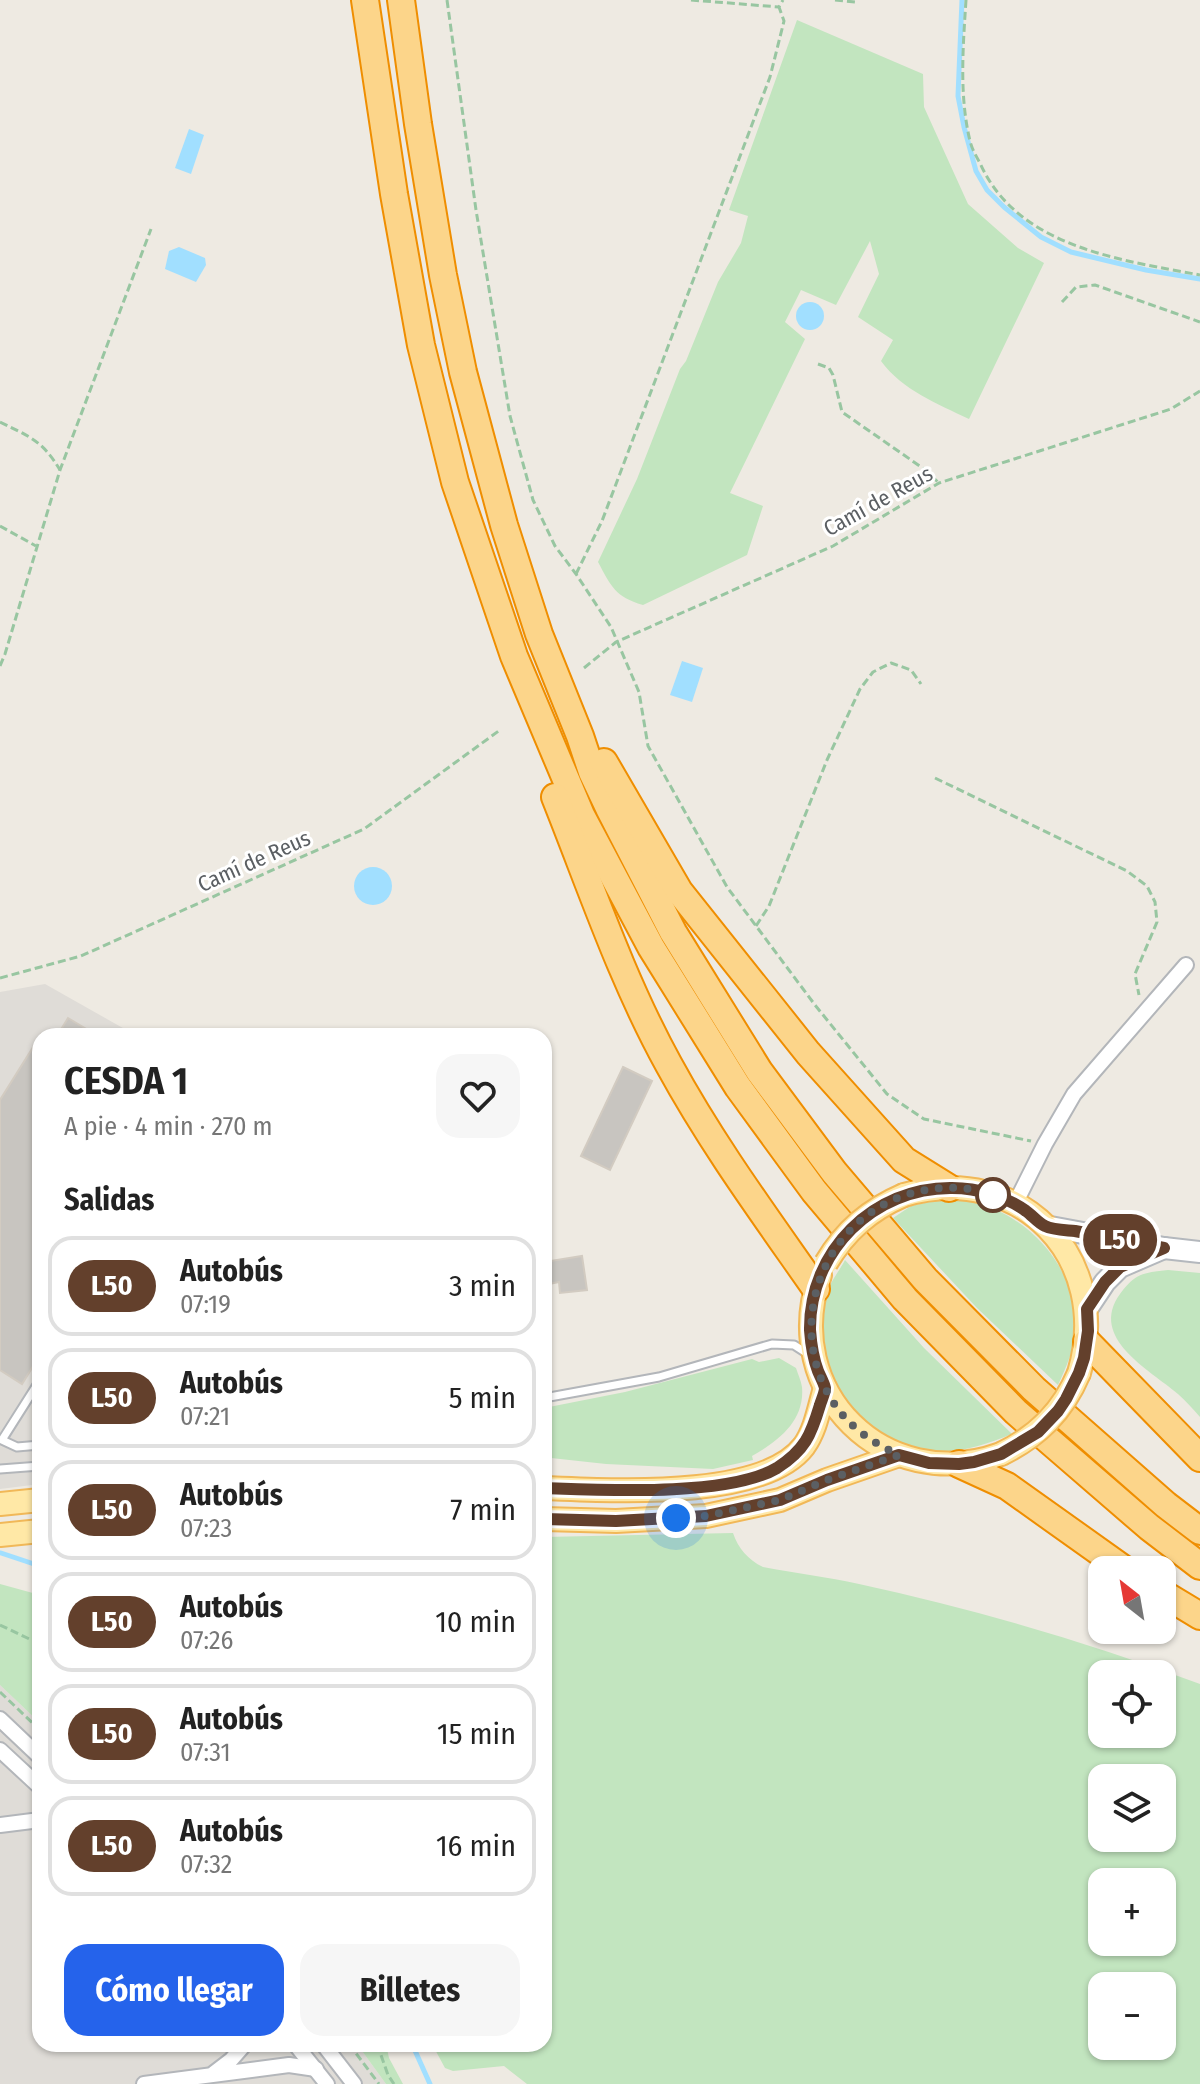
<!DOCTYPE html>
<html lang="es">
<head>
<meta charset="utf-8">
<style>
  :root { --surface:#fff; --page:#f6f6f6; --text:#222; --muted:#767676; --line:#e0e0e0; --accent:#2563eb }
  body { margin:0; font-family:"Fira Sans Condensed",sans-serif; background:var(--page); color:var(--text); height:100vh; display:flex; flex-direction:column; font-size:30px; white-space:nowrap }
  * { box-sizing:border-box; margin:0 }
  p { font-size:26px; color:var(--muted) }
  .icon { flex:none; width:44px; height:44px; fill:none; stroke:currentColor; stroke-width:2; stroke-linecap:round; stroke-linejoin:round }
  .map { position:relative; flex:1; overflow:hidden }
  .panel { position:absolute; left:32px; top:1028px; width:520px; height:1024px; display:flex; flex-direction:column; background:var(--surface); border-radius:24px; box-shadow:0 2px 6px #0004 }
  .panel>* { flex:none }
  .badge { padding:0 16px; border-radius:26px; font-size:28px; line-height:52px }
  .needle { width:52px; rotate:329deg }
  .buttons { position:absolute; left:1088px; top:1556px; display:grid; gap:16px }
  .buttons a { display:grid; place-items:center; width:88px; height:88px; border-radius:16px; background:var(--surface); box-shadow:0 2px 6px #0004; font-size:40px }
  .you { position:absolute; width:40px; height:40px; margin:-20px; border:6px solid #fff; border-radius:50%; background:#1a73e8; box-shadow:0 0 0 12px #1a73e833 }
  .map>.badge { position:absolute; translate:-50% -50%; box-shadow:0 0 0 4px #fff }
  h2 { padding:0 32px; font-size:30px; line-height:72px }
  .round { display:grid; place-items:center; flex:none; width:84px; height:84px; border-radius:24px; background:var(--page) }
  .head { display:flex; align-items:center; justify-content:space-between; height:136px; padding:0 32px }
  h1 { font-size:38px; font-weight:700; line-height:60px }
  .primary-button { display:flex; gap:16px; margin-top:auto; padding:16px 32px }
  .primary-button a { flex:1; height:92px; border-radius:24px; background:var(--accent); color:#fff; font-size:32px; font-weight:700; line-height:92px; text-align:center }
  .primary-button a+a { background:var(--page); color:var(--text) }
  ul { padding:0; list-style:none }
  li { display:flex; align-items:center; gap:24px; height:100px; margin:0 16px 12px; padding:0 16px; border:4px solid var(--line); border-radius:24px }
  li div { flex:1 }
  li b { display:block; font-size:30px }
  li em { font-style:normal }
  li .badge { min-width:88px; font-weight:700; text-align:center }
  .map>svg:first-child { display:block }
</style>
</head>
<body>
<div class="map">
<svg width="1200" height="2084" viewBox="0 0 1200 2084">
  <rect width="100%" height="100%" fill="#eeeae2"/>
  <!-- industrial -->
  <g fill="#dfdcd7">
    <path d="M45,984L137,1036H40V1484L0,1489V992Z"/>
    <path d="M0,1685L40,1723V2044H357L386,2084H0Z"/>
  </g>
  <!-- green -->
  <g fill="#c2e5bf" fill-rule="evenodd">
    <path d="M797,20L923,74L924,107L968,204L1018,248L1044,263L969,419C938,404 902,390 881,361L893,340L858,317L879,274L870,241L836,305L801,290L785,322L805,339L730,493L763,506L747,555L643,605C615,597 611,586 598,562L637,479L680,369L686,361L718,282L741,243L748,216L729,210Z"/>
    <path d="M938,1200C948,1200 959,1199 969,1201C1027,1213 1076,1266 1076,1327C1075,1347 1066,1368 1058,1385L977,1308L893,1218L911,1206Z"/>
    <path d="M845,1260L924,1348L1012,1434C987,1444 955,1455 928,1451C903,1447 864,1426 849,1404C827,1373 815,1330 827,1293C830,1282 840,1270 845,1260Z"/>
    <path d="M1168,1270L1200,1273V1417C1193,1409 1186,1401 1178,1394C1150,1370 1088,1338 1120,1294C1136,1273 1142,1273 1168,1270Z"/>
    <path d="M779,1358L796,1368C798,1374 801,1381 802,1387C805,1421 778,1441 752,1456L753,1460L713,1469L606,1464L551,1458L544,1453V1408L625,1392L752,1359L759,1362Z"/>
    <path d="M733,1533C738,1548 748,1560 763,1567C795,1573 828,1577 859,1584C975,1609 1089,1643 1200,1684V2084H527L504,2066L453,2071L445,2068L432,2044H544V1537ZM1102,1674H1162V1734H1102ZM1102,1778H1162V1838H1102ZM1102,1882H1162V1942H1102ZM1102,1986H1162V2046H1102Z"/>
    <path d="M0,1584L40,1595V1723L0,1685Z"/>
    <path d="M357,2044H386L389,2058L403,2084H386Z"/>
  </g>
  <!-- water -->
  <g fill="#a1dfff">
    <path d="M189,129L204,135L191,174L175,168Z"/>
    <path d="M179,247L205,258L206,265L196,282L165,269L169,251Z"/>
    <circle cx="810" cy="316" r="14"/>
    <path d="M682,661L703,668L692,702L670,695Z"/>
    <circle cx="373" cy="886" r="19"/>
  </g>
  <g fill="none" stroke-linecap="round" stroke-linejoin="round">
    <!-- stream -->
    <g stroke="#a1dfff" stroke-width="5">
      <path d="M962,0L958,96L964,127L976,171L987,190L1004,207L1041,237L1071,252L1146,270L1200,279"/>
      <path d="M1,1553L40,1566"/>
      <path d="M412,2044L430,2084"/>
    </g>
  </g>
  <!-- building -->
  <g fill="#c8c5c0" stroke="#d2cbc1" stroke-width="2">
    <path d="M68,1018L98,1036H57Z"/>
    <path d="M40,1036V1355L22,1384L0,1370V1100Z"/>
    <path d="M623,1067L652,1081L610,1170L581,1156Z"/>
    <path d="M582,1256L587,1290L560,1293L559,1282L544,1285V1262Z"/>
  </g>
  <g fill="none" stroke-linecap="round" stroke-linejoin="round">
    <defs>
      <g id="service">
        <path d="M40,1380L2,1440L17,1447L40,1445"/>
        <path d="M544,1398L659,1377L772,1344L794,1345L808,1354"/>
        <path d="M0,1469L40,1466"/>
      </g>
      <g id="minor">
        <path d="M1015,1204L1045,1144L1074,1094L1186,965"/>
        <path d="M0,1719L40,1757"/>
        <path d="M0,1750L40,1787"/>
        <path d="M0,1825L40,1820"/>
        <path d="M295,2044L327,2084"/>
        <path d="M323,2044L354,2084"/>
        <path d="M214,2073L231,2060L245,2044"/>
        <path d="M144,2084L289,2065L316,2069"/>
      </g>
      <g id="secondary">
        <path d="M1045,1226L1164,1248L1200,1252"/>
        <path d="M1087,1309L1105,1282L1120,1267L1164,1248"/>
      </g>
      <g id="primary">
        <path d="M904,1195C1020,1161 1113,1258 1079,1373"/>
        <path d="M820,1275C779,1392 885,1496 1001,1454"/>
        <path d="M544,1488C608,1490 762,1501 804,1446C816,1429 819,1408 825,1388"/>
        <path d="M0,1504L40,1500"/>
        <path d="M544,1519L616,1521L706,1516L780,1500L827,1480L899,1455"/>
        <path d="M0,1535L40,1531"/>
      </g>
      <g id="motorway">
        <path d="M365,0L394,194L421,345L455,482L514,656L581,815L651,947L738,1087L814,1191L905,1299L1016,1412L1149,1527L1200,1566"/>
        <path d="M401,0L418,124L443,275L463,372L504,525L539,634L580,736L592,772L609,808L673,932L759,1071L834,1172L925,1279L1034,1389L1166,1505L1200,1531"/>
        <path d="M604,762L679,891L808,1053L904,1160L949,1188"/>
        <path d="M555,797C591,887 622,980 669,1065C712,1144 765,1216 816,1289"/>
        <path d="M1087,1342L1200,1458"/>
        <path d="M959,1464L1007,1486L1125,1570"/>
        <path d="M1162,1593L1200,1616"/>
      </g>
    </defs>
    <!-- service casing -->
    <use href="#service" stroke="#b3b6ba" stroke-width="11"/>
    <!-- minor casing -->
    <use href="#minor" stroke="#b3b6ba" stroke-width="18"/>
    <!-- secondary casing -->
    <use href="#secondary" stroke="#b4b8bd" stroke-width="24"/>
    <!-- primary casing -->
    <use href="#primary" stroke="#f1b858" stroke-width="26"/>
    <!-- motorway casing -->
    <use href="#motorway" stroke="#ef8e01" stroke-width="30"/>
    <!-- path -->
    <g stroke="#98c6a1" stroke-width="3" stroke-dasharray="8 4" stroke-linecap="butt">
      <path d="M447,0L476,210L510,416L533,500L555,546L576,574L611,627L639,692L648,746L727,887L815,1005L887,1094L924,1119L1031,1141"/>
      <path d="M691,0L779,7"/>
      <path d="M835,0L855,2L858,0"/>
      <path d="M966,0C963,47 959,95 970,141C972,149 976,156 980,163C1017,247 1120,260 1200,275"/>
      <path d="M1062,302L1076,287L1095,285L1200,322"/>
      <path d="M818,364L829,368L833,375L842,412L924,469L939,483"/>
      <path d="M0,422C30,437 42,440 60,470"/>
      <path d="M0,526L36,546"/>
      <path d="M576,574L602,521L770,77L784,21L779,7L783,0"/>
      <path d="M0,666L5,654L60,470L151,229"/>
      <path d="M584,668L616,642L833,546L939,483L1171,409L1200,391"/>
      <path d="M935,778L1127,871L1147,886L1155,902L1157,922L1135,974L1139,995"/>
      <path d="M756,926L769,906L827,760L860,689L873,672L891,663L911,670L921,684"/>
      <path d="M0,978L81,956L364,829L500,730"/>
      <path d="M0,1625L40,1644"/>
      <path d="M0,1692L40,1730"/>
      <path d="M349,2044L379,2084"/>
      <path d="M377,2044L388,2075L394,2084"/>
    </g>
    <!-- service -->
    <use href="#service" stroke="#fff" stroke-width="7"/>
    <!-- minor -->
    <use href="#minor" stroke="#fff" stroke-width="14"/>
    <!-- secondary -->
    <use href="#secondary" stroke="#fff" stroke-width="20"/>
    <!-- primary -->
    <use href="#primary" stroke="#ffe8a6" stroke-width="22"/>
    <!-- motorway -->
    <use href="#motorway" stroke="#fcd58a" stroke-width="26"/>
    <defs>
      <g id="primary-bridge">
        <path d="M826,1263C845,1231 869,1210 904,1195"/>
        <path d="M1001,1454C1038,1436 1063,1411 1079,1373"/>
      </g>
    </defs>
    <!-- primary-bridge casing -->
    <use href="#primary-bridge" stroke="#f1b858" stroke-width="26" stroke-linecap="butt"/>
    <!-- primary-bridge -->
    <use href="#primary-bridge" stroke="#ffe8a6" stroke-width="22"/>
  </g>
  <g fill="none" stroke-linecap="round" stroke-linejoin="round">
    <defs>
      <path id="line" d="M544,1488C602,1490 728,1497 777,1468C805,1450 811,1435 820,1405C821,1401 825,1393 825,1388C824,1383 820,1376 818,1371C813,1358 811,1344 810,1330C809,1251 874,1187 952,1188C978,1188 1005,1196 1026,1211C1032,1215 1038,1223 1045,1226C1053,1230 1066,1230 1075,1231C1105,1237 1134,1242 1164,1248L1120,1267L1105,1282L1087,1309L1088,1331L1084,1358L1079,1373L1066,1399L1058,1411L1038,1432L1001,1454L974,1462L959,1464L929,1463L899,1455L827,1480L780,1500L706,1516L616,1521L544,1519"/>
    </defs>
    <!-- line casing -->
    <use href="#line" stroke="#fff" stroke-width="18"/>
    <!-- line -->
    <use href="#line" stroke="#63402c" stroke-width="12"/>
    <!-- walk -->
    <path stroke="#5b5f63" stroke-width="8" stroke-dasharray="0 14.4" d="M676,1518L706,1516L780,1500L827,1480L899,1455C873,1443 849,1427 833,1402C784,1326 822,1220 909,1194C936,1186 966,1185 993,1195"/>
  </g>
  <!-- markers -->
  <circle fill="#fff" stroke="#63402c" stroke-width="4" cx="993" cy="1195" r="16"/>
  <g text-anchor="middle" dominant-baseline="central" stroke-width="6" stroke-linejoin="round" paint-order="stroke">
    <!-- street labels -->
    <g font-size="22" fill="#5b5f63" stroke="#fff">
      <text transform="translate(878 501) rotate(-29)">Camí de Reus</text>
      <text transform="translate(254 861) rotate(-24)">Camí de Reus</text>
    </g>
  </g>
</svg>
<div class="buttons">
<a><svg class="needle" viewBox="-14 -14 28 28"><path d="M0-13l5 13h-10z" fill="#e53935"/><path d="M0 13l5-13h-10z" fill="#767676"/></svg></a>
<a><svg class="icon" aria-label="locate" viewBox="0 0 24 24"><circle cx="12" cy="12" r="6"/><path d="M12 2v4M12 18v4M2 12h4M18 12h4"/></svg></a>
<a><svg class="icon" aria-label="layers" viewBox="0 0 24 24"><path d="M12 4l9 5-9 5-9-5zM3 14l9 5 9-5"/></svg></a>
<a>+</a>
<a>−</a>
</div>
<div class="you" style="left:676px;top:1518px"></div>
<b class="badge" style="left:1120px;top:1240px;background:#63402c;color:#fff">L50</b>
<section class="panel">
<div class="head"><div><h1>CESDA 1</h1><p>A pie · 4 min · 270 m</p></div><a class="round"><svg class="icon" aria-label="heart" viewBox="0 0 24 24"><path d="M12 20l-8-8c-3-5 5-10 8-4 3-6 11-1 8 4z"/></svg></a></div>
<h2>Salidas</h2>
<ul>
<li><span class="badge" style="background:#63402c;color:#fff">L50</span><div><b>Autobús</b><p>07:19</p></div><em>3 min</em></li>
<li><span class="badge" style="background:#63402c;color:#fff">L50</span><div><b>Autobús</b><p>07:21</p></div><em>5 min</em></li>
<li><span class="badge" style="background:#63402c;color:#fff">L50</span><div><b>Autobús</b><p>07:23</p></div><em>7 min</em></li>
<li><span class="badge" style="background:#63402c;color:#fff">L50</span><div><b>Autobús</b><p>07:26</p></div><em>10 min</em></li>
<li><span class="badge" style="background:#63402c;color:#fff">L50</span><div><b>Autobús</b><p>07:31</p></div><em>15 min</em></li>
<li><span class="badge" style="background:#63402c;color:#fff">L50</span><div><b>Autobús</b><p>07:32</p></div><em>16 min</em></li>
</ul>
<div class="primary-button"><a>Cómo llegar</a><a>Billetes</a></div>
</section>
</div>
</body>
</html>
